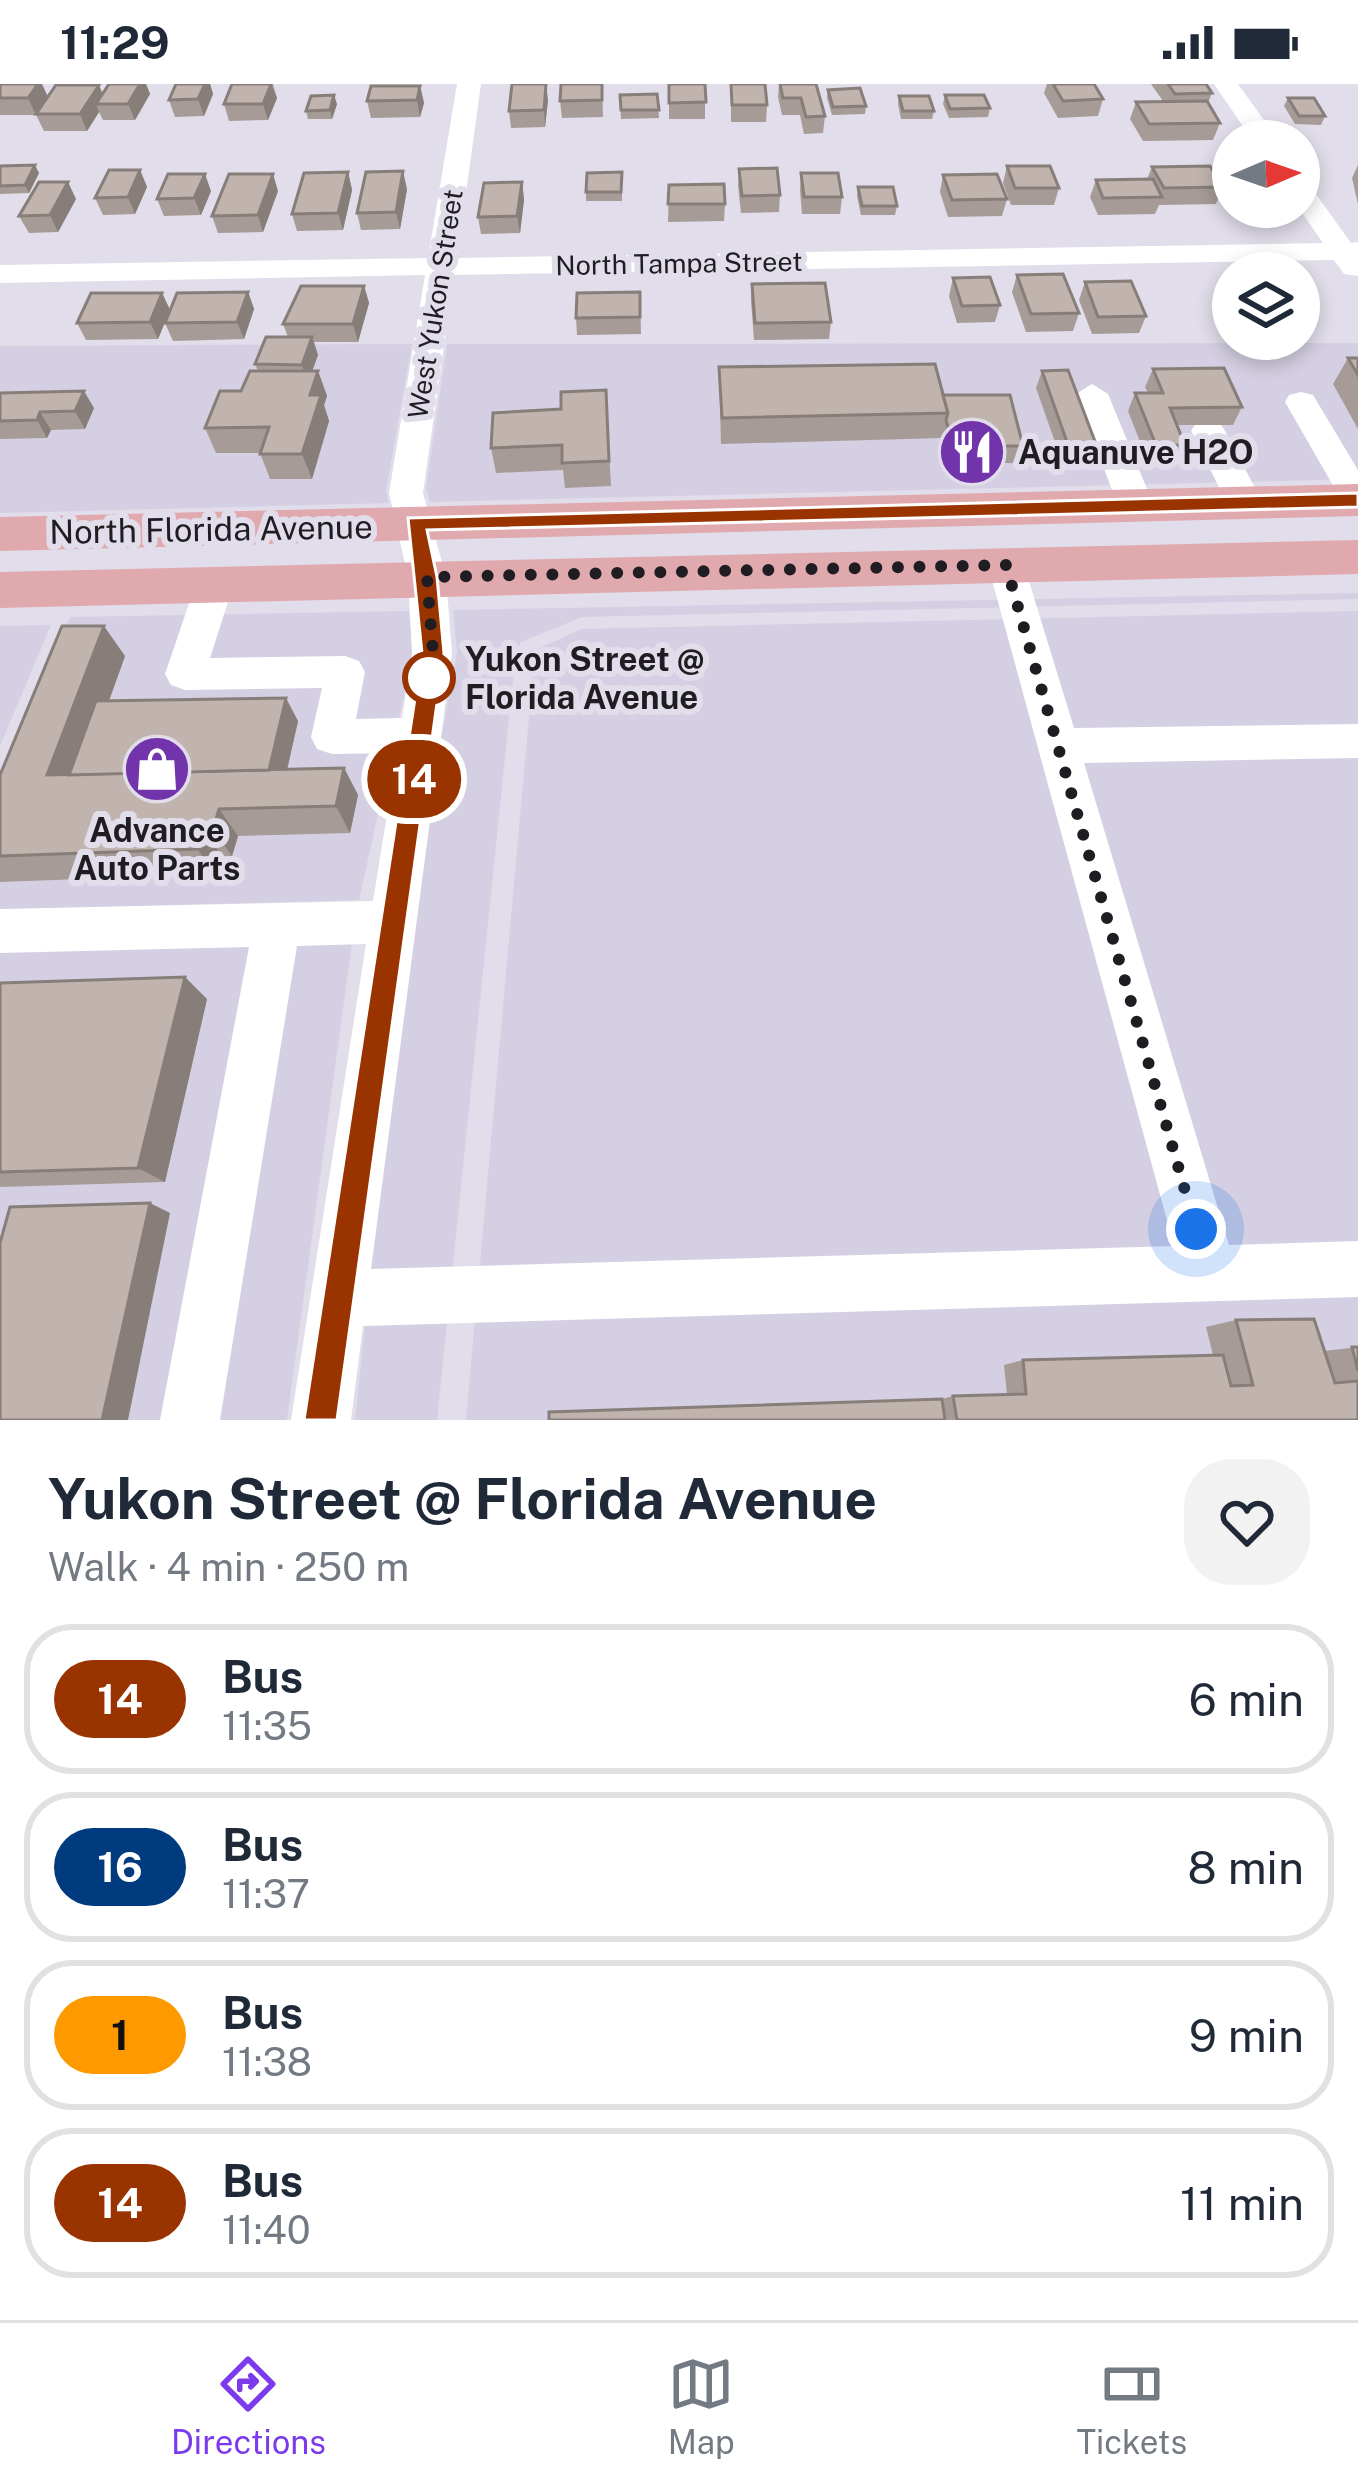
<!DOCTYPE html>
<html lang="en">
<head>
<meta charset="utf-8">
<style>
  :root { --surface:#fff; --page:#f2f2f3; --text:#1f2937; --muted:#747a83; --line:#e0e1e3; --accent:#7c3aed }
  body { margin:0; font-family:"Public Sans",sans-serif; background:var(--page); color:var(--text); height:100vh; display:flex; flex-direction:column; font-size:45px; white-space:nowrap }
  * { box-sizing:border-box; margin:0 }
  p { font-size:39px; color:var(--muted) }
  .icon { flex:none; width:66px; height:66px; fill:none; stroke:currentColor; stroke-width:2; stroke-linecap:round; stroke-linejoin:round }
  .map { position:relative; height:1336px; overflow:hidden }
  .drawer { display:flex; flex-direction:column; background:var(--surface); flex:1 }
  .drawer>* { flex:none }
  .badge { padding:0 24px; border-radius:39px; font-size:42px; line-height:78px }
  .needle { width:78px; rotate:88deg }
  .tools { position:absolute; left:1212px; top:36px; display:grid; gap:24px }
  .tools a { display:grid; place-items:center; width:108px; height:108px; border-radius:50%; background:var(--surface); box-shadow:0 6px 18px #0003; font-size:60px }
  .you { position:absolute; width:60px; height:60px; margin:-30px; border:9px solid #fff; border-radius:50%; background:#1a73e8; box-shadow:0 0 0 18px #1a73e833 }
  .map>.badge { position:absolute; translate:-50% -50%; box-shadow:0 0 0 6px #fff }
  .round { display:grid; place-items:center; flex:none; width:126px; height:126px; border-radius:48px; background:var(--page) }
  .overview { display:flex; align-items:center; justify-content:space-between; height:204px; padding:0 48px }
  h1 { font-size:57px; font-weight:700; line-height:90px }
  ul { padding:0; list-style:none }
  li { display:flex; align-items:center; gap:36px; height:150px; margin:0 24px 18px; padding:0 24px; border:6px solid var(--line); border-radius:48px }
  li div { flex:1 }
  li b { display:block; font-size:45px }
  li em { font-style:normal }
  li .badge { min-width:132px; font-weight:700; text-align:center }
  .status { display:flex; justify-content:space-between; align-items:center; height:84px; padding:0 60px; background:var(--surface); direction:ltr }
  .status svg { height:33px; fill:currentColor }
  .dock { display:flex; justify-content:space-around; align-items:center; height:168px; border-top:3px solid var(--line); background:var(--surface); font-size:33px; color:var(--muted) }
  .dock a { display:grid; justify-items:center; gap:6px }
  .dock .active { color:var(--accent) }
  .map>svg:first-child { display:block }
</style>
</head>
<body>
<div class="status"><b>11:29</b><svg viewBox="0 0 49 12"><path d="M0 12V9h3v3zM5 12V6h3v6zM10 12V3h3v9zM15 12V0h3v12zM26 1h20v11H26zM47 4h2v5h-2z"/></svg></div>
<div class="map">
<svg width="1358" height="1336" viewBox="0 0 1358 1336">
  <rect width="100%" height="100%" fill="#e1ddea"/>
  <!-- built -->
  <g fill="#d4cfe2">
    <path d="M1358,259V395L430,418L426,404L447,260Z"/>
    <path d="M412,260L386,407L389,419L0,429V262Z"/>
    <path d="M1358,509V515L582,533L521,558L516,566L437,1336H355L408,836L457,569L453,526Z"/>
    <path d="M409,527L413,571L359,816L0,826V709L70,533Z"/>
    <path d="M1358,527V1336H466L535,566L582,545Z"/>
    <path d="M51,541L0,662V542Z"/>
    <path d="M352,859L287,1336H0V868Z"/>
  </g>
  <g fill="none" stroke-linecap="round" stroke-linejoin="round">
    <!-- minor -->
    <g fill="#fff" fill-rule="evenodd">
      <path d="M457,0H481L457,174L1323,159L1298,123L1299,97L1308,99L1351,159L1358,158V192L1344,190L1334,176L454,191L423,409L446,493L452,569L371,1185L1174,1162L988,481L993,471L1006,468L1019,471L1024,481L1074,644L1358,640V674L1084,679L1229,1161L1358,1157V1213L363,1242L351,1336H291L366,860L297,862L220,1336H160L249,863L0,869V825L373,817L397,669L332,670L317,665L311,653L322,604L185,606L171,601L165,590L196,499L202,489L215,485L228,489L234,499L210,574L345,572L359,577L365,588L356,635L402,634L412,569L408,493L389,409L425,191L0,199V181L428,174Z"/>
      <path d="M1214,0H1238L1279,57H1253Z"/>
      <path d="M1092,300L1108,310L1154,422L1148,431L1136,434L1124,431L1118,422L1076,310Z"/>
      <path d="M1301,308L1313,311L1358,386V427L1346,424L1285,318L1289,311Z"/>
      <path d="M1208,336L1220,339L1225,347L1263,419L1257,428H1233L1227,419L1191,347L1196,339Z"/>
    </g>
    <!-- major -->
    <g fill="#e0a9ae" fill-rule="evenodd">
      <path d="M1358,400V432L0,467V433Z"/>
      <path d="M1358,456V490L0,524V488Z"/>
    </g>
  </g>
  <!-- wall -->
  <g fill="#a69b96">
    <path d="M0,0L48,13L102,10L109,0H146L150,10L135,36H103L99,28L87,47H44L36,31H0Z"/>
    <path d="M176,0H210L213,10L204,32L175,33L169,16Z"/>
    <path d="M232,0H273L277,14L268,36L229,37L224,20Z"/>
    <path d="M602,0L603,33L562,34L560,17Z"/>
    <rect x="669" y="0" width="36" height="35"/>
    <path d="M731,0L767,21L766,38H731Z"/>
    <path d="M779,0H816L825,32L823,49L804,50L800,31H782L778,13Z"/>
    <path d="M1047,0H1094L1103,15L1098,32L1058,34L1044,9Z"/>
    <path d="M1151,0H1206L1212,9L1208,19L1220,39L1213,56L1143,57L1130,35L1136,18L1163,17Z"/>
    <path d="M420,2L424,19L420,33L371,34L367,17Z"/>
    <path d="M828,6L866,22L865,30L832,31L827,14Z"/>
    <path d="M657,10L659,34L621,35L620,11Z"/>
    <path d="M945,11L990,24L988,33L949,34L943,20Z"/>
    <path d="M899,12L934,27L932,35H901L898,20Z"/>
    <path d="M1288,14L1325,32L1321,41L1295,40L1284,22Z"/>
    <path d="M548,16L545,43L511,44L509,27Z"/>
    <path d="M337,20L332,35H308L306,27Z"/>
    <path d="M1358,81V120L1352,94Z"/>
    <path d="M0,82L39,89L29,109L0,110Z"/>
    <path d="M1007,82L1059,104L1054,121H1011L1003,99Z"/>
    <path d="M1152,83L1223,103L1216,120L1159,121L1155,130L1098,131L1090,113L1096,96L1147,95Z"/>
    <path d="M739,85L780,111L779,128L741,129L738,102Z"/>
    <path d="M140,86L147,103L135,130L103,131L95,114Z"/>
    <path d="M348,88L352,106L343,146L297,147L292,130Z"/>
    <path d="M622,88V117H586V108Z"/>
    <path d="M801,89L842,113L840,130H802L800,106Z"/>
    <path d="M943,91L1007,115L1002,132L948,133L940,108Z"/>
    <path d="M522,98L524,116L520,149L481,150L478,133Z"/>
    <path d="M669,101L725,120L724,137L668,138Z"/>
    <path d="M858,103L897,122L895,131H861L857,112Z"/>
    <path d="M407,105L400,145L361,146L357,129Z"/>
    <path d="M211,107L201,131L164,132L157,115Z"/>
    <path d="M278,107L263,148L218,149L212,132Z"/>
    <path d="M76,115L58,148L29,149L19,132Z"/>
    <path d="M1017,191L1079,229L1073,247L1026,248L1012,208Z"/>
    <path d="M953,194L1000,221L995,238L957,239L949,212Z"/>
    <path d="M1085,198L1146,232L1139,249L1092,250L1079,216Z"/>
    <path d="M752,200L831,238L829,255L754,256L751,217Z"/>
    <path d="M364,202L369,219L358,258H314L318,271L312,287H318L327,312L324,321L329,337L312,395H270L260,369H216L205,344L241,307L258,287L255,280L288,253L283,240Z"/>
    <path d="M248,208L254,225L244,255L173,257L165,239Z"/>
    <path d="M640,208L641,250L577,251L576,234Z"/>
    <path d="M162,209L170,226L158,255L86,256L77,239Z"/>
    <path d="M1348,274H1358V345L1333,300Z"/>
    <path d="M719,283L943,311L1023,362L1017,379H948L942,354L721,360Z"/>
    <path d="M1153,285L1242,323L1233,341H1177L1185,361L1177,378H1148L1128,327L1135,309H1148L1145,303Z"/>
    <path d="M1042,287L1096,360L1089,377L1062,378L1036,304Z"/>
    <path d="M606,306L611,402L565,404L563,386L496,389L491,364L561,325Z"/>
    <path d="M0,309L94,324L85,345L51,346L47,354L0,355Z"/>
    <path d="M125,572L109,617L298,637L287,685L344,684L358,711L350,749L238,752L232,772H222L217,790L0,798V691Z"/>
    <path d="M0,899L207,915L165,1098L0,1103Z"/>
    <path d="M1236,1236L1324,1267L1358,1263V1336H549L942,1315L953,1312L1007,1311L1004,1281L1023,1276L1213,1271L1206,1243Z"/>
  </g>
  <!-- shaded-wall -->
  <g fill="#877e7a">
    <path d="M38,0H42L48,13L36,31L28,14Z"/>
    <path d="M140,0H146L150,10L135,36L128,20Z"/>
    <path d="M205,0H210L213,10L204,32L198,15Z"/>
    <path d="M271,0L277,14L268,36L263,20Z"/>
    <path d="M546,0L548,16L545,43L544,26Z"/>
    <path d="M99,1L106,18L96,20L99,28L87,47L80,30Z"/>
    <path d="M420,2L424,19L420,33L417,16Z"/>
    <path d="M334,11L337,20L332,35L330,26Z"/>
    <path d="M35,81L39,89L29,109L25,101Z"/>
    <path d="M140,86L147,103L135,130L128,113Z"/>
    <path d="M403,87L407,105L400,145L396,128Z"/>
    <path d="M348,88L352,106L343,146L338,129Z"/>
    <path d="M205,90L211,107L201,131L194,114Z"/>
    <path d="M273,90L278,107L263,148L258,131Z"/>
    <path d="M68,98L76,115L58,148L50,131Z"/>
    <path d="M522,98L524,116L520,149L517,132Z"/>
    <path d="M364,202L369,219L358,258L353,240Z"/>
    <path d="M248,208L254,225L244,255L237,238Z"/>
    <path d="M162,209L170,226L158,255L150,238Z"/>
    <path d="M312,253L318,271L308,298L302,281Z"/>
    <path d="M318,287L327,312L324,321L329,337L312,395L302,370L310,311Z"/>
    <path d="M84,307L94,324L85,345L75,327Z"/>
    <path d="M40,328L51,346L47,354L37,336Z"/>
    <path d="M104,542L125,572L80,697L47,691Z"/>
    <path d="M286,614L298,637L281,713L268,692Z"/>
    <path d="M344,684L358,711L350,749L336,722Z"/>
    <path d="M219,725L238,752L232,772L213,746Z"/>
    <path d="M203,746L222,772L217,790L197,765Z"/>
    <path d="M185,893L207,915L165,1098L138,1084Z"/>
    <path d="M150,1119L170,1129L128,1336H102Z"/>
  </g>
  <!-- building -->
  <g fill="#c1b4ae" stroke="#877e7a" stroke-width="3">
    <path d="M0,0H38L28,14H0Z"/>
    <path d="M109,0H140L128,20H96Z"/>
    <path d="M176,0H205L198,15L169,16Z"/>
    <path d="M232,0H271L263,20H224Z"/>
    <path d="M512,0H546L544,26L509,27Z"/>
    <path d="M561,0H602V16L560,17Z"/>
    <path d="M669,0H705L706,18L669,19Z"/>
    <path d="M731,0H765L767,21H732Z"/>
    <path d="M780,0H816L825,32L806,33L801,14H783Z"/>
    <path d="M1053,0H1094L1103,15L1063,17Z"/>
    <path d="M1168,0H1206L1212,9L1175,10Z"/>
    <path d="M56,1H99L80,30H36Z"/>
    <path d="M371,2H420L417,16L367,17Z"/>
    <path d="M860,4L866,22L833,23L828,6Z"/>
    <path d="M657,10L659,26H621L620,11Z"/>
    <path d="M334,11L330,26L306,27L311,12Z"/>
    <path d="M945,11H984L990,24L950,25Z"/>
    <path d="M899,12H929L934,27H903Z"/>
    <path d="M1288,14H1314L1325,32H1299Z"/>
    <path d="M1207,17L1220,39L1149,40L1136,18Z"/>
    <path d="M35,81L25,101L0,102V82Z"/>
    <path d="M1007,82H1050L1059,104H1015Z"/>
    <path d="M1210,82L1223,103L1164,104L1152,83Z"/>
    <path d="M777,84L780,111L742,112L739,85Z"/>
    <path d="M109,86H140L128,113L95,114Z"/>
    <path d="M403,87L396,128L357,129L366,88Z"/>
    <path d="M348,88L338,129L292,130L304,89Z"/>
    <path d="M622,88L621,108H586L587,89Z"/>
    <path d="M801,89H838L842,113H804Z"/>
    <path d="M168,90H205L194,114L157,115Z"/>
    <path d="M229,90H273L258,131L212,132Z"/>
    <path d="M997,90L1007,115L952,116L943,91Z"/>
    <path d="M1153,95L1162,113L1103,114L1096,96Z"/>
    <path d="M39,98H68L50,131L19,132Z"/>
    <path d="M522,98L517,132L478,133L484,99Z"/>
    <path d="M724,100L725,120H668L669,101Z"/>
    <path d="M858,103H893L897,122H862Z"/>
    <path d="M1063,190L1079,229L1031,230L1017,191Z"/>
    <path d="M990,193L1000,221L962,222L953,194Z"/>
    <path d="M1131,197L1146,232L1098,233L1085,198Z"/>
    <path d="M825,199L831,238L755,239L752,200Z"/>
    <path d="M301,202H364L353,240H283Z"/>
    <path d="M248,208L237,238L165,239L177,209Z"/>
    <path d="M640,208V233L576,234L577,209Z"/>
    <path d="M91,209H162L150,238L77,239Z"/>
    <path d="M266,253H312L302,281L255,280Z"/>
    <path d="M1348,274H1358V291Z"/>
    <path d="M935,280L948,329L722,334L719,283Z"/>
    <path d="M1224,284L1242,323L1170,324L1185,361H1156L1135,309H1163L1153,285Z"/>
    <path d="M1068,286L1096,360L1068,361L1042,287Z"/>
    <path d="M250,287H318L310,311H321L302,370H260L269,343L205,344L220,307H241Z"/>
    <path d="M606,306L609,377L562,379V361L491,364L493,329L561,325V308Z"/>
    <path d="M84,307L75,327L40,328L37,336L0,337V309Z"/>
    <path d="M943,311H1010L1023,362H953L946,336L948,329Z"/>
    <path d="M62,542H104L47,691L344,684L336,722L219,725L213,746H203L197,765L0,772V691Z"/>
    <path d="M286,614L269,686L69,691L96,617Z"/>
    <path d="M185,893L138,1084L0,1088V899Z"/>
    <path d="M150,1119L102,1336H0V1159L10,1123Z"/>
    <path d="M1314,1235L1335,1299L1358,1297V1336H957L953,1312L1026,1310L1023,1276L1223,1271L1231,1302L1253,1301L1236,1236Z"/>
    <path d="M1352,1263H1358V1287Z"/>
    <path d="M942,1315L945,1336H549V1328Z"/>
  </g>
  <!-- line -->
  <path fill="#930" stroke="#fff" stroke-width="3" d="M1358,409V423L427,446L437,493L444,569L337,1336H304L422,569L408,434Z"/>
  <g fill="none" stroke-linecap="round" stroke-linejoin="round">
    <!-- walk -->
    <path stroke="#1f1d22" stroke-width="12" stroke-dasharray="0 21.6" d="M429,594L427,610L433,569L427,493L1006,481L1196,1145"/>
  </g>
  <!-- icons -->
  <defs>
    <symbol id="restaurant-disc" viewBox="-11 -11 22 22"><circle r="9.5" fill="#7234aa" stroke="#e1ddea"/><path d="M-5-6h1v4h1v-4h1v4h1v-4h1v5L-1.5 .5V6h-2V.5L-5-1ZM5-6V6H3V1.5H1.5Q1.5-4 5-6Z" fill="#fff"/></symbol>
    <symbol id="shop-disc" viewBox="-11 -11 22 22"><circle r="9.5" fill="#7234aa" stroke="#e1ddea"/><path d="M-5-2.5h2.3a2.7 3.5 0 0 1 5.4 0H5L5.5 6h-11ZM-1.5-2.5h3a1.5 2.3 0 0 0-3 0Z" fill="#fff"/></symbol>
  </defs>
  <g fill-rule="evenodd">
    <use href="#restaurant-disc" x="934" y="330" width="76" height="76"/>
    <use href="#shop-disc" x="119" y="647" width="76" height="76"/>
  </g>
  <!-- markers -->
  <circle fill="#fff" stroke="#930" stroke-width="6" cx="429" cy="594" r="24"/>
  <g text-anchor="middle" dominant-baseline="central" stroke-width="12" stroke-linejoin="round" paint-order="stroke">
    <!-- far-street labels -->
    <g font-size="27" fill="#1f1d22" stroke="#e1ddea">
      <text transform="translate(679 179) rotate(-1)">North Tampa Street</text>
      <text transform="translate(435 220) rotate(-81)">West Yukon Street</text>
    </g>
    <!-- poi labels -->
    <g font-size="33" font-weight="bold" fill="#1f1d22" stroke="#e1ddea" text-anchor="start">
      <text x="1018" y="368">Aquanuve H2O</text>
      <text x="157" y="746" text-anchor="middle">Advance<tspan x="157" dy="38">Auto Parts</tspan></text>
    </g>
    <!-- street labels -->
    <g font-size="33" fill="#1f1d22" stroke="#e1ddea">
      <text transform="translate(211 445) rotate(-1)">North Florida Avenue</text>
    </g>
    <!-- stop labels -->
    <g font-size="33" font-weight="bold" fill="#1f1d22" stroke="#e1ddea" text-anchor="start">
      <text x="465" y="575">Yukon Street @<tspan x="465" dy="38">Florida Avenue</tspan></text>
    </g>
  </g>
</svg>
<div class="tools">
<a><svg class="needle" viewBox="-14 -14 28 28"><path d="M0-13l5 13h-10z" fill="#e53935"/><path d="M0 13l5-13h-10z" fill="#747a83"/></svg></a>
<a><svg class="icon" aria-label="layers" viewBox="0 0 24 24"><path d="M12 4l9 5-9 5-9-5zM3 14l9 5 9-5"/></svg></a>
</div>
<div class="you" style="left:1196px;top:1145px"></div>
<b class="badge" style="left:414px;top:695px;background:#930;color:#fff">14</b>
</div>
<section class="drawer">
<div class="overview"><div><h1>Yukon Street @ Florida Avenue</h1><p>Walk · 4 min · 250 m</p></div><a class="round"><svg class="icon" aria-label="heart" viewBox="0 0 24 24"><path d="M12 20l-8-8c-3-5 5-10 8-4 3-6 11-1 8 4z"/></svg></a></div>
<ul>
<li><span class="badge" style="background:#930;color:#fff">14</span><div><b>Bus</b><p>11:35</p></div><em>6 min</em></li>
<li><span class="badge" style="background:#003b80;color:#fff">16</span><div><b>Bus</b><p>11:37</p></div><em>8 min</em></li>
<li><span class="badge" style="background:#f90;color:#111">1</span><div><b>Bus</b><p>11:38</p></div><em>9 min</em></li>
<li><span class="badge" style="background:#930;color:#fff">14</span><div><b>Bus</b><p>11:40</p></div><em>11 min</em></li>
</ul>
</section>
<nav class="dock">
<a class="active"><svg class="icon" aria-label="directions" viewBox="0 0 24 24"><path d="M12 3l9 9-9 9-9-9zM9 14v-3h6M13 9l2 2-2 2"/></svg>Directions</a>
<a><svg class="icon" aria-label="map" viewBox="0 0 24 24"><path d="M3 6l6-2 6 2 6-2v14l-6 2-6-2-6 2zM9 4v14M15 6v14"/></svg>Map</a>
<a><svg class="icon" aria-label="tickets" viewBox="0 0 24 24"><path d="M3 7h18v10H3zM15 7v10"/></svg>Tickets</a>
</nav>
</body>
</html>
